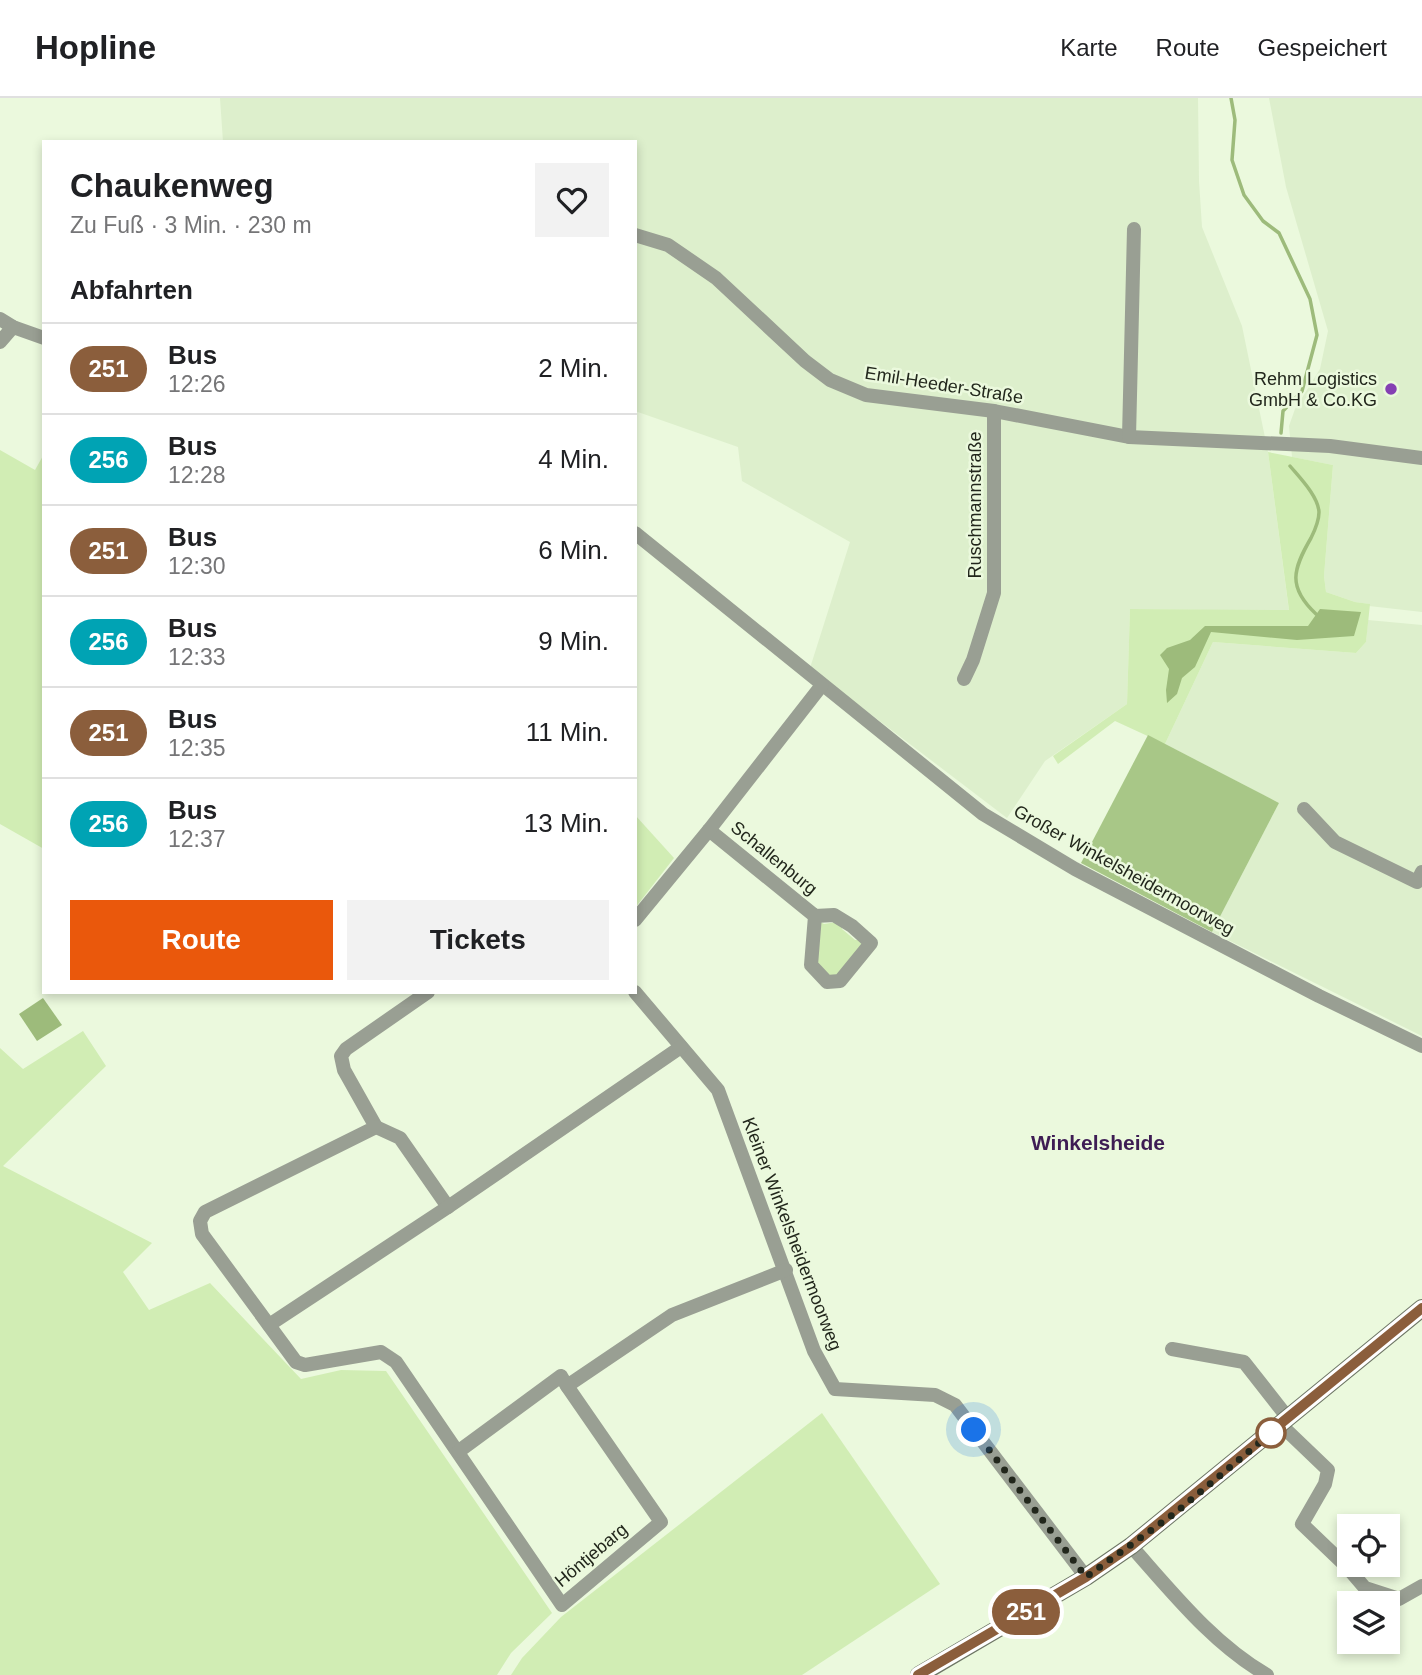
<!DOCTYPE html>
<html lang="de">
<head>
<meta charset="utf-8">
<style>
  :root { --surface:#fff; --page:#f2f2f2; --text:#202124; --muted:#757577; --line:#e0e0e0; --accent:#ea580c }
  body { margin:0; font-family:Helvetica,sans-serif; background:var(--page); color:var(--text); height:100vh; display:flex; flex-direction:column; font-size:26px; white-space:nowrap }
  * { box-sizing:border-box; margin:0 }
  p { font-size:23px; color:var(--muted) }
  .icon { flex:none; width:38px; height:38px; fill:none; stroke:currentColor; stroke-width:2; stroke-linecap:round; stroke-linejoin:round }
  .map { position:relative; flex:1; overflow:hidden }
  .sheet { position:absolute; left:42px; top:42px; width:595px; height:854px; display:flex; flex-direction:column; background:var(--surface); border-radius:0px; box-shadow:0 4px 10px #0003 }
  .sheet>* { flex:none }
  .badge { padding:0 14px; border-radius:23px; font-size:24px; line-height:46px }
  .buttons { position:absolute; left:1337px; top:1416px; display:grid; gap:14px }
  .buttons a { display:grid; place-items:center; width:63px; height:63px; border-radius:0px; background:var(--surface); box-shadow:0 4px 10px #0003; font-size:35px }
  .you { position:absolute; width:35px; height:35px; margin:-18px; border:5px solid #fff; border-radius:50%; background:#1a73e8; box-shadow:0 0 0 10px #1a73e833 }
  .map>.badge { position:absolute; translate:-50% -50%; box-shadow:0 0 0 4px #fff }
  h2 { padding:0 28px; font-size:26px; line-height:63px }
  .round { display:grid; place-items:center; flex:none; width:74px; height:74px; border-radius:0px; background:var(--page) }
  .headline { display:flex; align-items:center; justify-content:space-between; height:119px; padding:0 28px }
  h1 { font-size:33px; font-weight:600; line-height:52px }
  .cta { display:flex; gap:14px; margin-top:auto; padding:14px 28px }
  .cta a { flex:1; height:80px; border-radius:0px; background:var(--accent); color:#fff; font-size:28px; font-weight:600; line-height:80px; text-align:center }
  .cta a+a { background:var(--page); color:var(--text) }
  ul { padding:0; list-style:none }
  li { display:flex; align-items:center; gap:21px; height:91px; padding:0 28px; border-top:2px solid var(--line) }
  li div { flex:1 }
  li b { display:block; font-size:26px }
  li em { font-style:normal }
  li .badge { min-width:77px; font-weight:700; text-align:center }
  header { display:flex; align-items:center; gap:42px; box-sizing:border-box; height:98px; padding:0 35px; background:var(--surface); border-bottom:2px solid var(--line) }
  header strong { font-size:33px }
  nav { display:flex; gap:38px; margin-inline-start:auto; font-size:24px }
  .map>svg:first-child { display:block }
</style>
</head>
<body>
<header>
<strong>Hopline</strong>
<nav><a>Karte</a><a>Route</a><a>Gespeichert</a></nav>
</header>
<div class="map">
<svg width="1422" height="1577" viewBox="0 0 1422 1577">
  <rect width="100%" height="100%" fill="#ebf9dd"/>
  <!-- built -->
  <g fill="#ddefcc">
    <path d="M220,0H1198L1199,83L1202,129L1242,228L1268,354L1289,513L1130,511L1127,606L1045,663L1007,720L810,570L850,444L742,383L738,349L635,313V44H223Z"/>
    <path d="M1269,0H1422V514L1369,508V506L1355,504L1326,494L1324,478L1333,367L1292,359L1289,328L1295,311L1320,271L1328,233L1286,89Z"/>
    <path d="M1368,522L1422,527V938L1212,834L1279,705L1165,646L1213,544L1356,555L1366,544Z"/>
  </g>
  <!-- green -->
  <g fill="#d1edb4">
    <path d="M0,352L35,372L44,356V751L0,726Z"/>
    <path d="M1268,354L1333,367L1324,478L1326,494L1355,504L1370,506L1366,544L1356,555L1213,544L1165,646L1115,623L1058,666L1053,658L1127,606L1130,511L1289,512Z"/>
    <path d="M635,717L674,760L635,810Z"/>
    <path d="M819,823L824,826L837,824L842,827V831L855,842H861L862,849L839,878L831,880L817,865Z"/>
    <path d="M83,933L106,968L3,1068L152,1145L123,1174L149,1212L210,1185L301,1281L341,1272L386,1273L552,1515L511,1555L497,1577H0V950L23,971Z"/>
    <path d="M822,1315L940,1486L802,1577H511L522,1560L561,1519Z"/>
  </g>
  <!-- forest -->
  <path fill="#a8c787" d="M1148,637L1279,705L1212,834L1081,765Z"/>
  <!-- water -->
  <g fill="#9dbb7b">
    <path d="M1320,511L1361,514L1354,538L1297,542L1211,534L1195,569L1182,580L1177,596L1167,605L1166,592L1169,571L1160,557L1167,550L1190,542L1205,528H1308Z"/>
    <path d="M43,900L62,927L37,943L19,916Z"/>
  </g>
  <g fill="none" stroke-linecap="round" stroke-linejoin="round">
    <!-- stream -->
    <g stroke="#9dbb7b" stroke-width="3.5">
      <path d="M1231,0L1235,22L1232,62L1244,97L1263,123L1279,135L1310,201L1317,237L1302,293L1283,313L1281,335"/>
      <path d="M1290,368C1300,380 1318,398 1319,414C1319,423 1315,432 1311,440C1293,471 1287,489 1316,516"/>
    </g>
    <!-- street -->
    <g stroke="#999f93" stroke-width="14">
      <path d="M635,137L668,147L716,180L805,263L830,282L866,297L994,313L1129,339L1330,348L1422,360"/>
      <path d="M0,221L13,229L44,240"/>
      <path d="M0,244L13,229"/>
      <path d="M1129,339L1134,131"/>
      <path d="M635,435L983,716L1075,771L1319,898L1422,948"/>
      <path d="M964,581L973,562L994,495V313"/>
      <path d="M1304,711L1335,744L1417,784L1422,774"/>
      <path d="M709,732L815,818L811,867L827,884L840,883L871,845L852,828L834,817L815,818"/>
      <path d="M635,822L709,732L822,587"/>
      <path d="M428,894L346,951L341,958L344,972L376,1029L205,1114L200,1123L202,1136L296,1264L305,1267L381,1254L396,1264L562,1507L661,1424L567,1288"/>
      <path d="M635,894L718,992L814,1253L835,1291L935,1297L955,1307L1086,1479"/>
      <path d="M376,1029L400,1040L448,1109"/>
      <path d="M269,1227L448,1109L681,949"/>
      <path d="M1172,1251L1244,1264L1288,1320"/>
      <path d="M1281,1327L1328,1372L1325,1386L1302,1426L1347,1469L1365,1490L1399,1501L1422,1488"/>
      <path d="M459,1353L561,1278L567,1288L672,1217L786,1172"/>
      <path d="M1131,1448C1172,1494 1213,1546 1267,1577"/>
    </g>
    <!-- secondary -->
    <path stroke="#6e7665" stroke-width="18" d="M919,1577L1086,1479L1131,1448L1422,1210"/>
  </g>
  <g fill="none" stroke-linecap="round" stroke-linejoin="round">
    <defs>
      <path id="line" d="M918,1577L1086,1479L1131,1448L1422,1210"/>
    </defs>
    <!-- line casing -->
    <use href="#line" stroke="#fff" stroke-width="16"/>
    <!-- line -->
    <use href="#line" stroke="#8b5e3c" stroke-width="10"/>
    <!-- walk -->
    <path stroke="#22271c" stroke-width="7" stroke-dasharray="0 12.6" d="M974,1332L1086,1479L1175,1415L1271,1335"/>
  </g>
  <!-- markers -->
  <circle fill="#853fb3" stroke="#ebf9dd" stroke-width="2.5" cx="1391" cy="291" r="7"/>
  <circle fill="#fff" stroke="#8b5e3c" stroke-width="3.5" cx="1271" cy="1335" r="14"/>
  <g text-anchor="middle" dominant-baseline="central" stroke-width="5" stroke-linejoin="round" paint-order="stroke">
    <!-- poi labels -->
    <g font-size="18" fill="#22271c" stroke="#ebf9dd" text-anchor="end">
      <text x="1377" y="281">Rehm Logistics<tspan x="1377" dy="21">GmbH &amp; Co.KG</tspan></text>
    </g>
    <!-- street labels -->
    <g font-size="18" fill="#22271c" stroke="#ebf9dd">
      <text transform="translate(944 287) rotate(9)">Emil-Heeder-Straße</text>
      <text transform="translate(975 407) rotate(-90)">Ruschmannstraße</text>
      <text transform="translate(774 760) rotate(39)">Schallenburg</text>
      <text transform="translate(1124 772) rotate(29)">Großer Winkelsheidermoorweg</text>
      <text transform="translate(792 1136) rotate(69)">Kleiner Winkelsheidermoorweg</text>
      <text transform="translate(591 1457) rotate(-40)">Höntjebarg</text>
    </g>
    <!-- quarter labels -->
    <g font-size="21" font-weight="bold" fill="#3e1d54" stroke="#ebf9dd">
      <text x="1098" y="1044">Winkelsheide</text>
    </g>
  </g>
</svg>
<div class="buttons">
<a><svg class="icon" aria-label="locate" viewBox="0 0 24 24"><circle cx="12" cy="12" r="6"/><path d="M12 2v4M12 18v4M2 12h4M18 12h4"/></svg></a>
<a><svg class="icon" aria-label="layers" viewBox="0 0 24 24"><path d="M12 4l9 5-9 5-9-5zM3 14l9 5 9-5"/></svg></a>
</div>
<div class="you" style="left:974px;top:1332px"></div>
<b class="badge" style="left:1026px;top:1514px;background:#8b5e3c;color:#fff">251</b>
<section class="sheet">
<div class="headline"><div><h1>Chaukenweg</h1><p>Zu Fuß · 3 Min. · 230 m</p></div><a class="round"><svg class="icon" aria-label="heart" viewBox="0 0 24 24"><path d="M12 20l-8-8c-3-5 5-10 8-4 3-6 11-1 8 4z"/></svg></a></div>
<h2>Abfahrten</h2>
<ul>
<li><span class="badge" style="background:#8b5e3c;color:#fff">251</span><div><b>Bus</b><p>12:26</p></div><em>2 Min.</em></li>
<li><span class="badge" style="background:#00a3b4;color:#fff">256</span><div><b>Bus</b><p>12:28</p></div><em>4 Min.</em></li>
<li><span class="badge" style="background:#8b5e3c;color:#fff">251</span><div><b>Bus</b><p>12:30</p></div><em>6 Min.</em></li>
<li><span class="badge" style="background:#00a3b4;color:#fff">256</span><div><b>Bus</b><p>12:33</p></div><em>9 Min.</em></li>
<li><span class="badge" style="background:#8b5e3c;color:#fff">251</span><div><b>Bus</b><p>12:35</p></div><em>11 Min.</em></li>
<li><span class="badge" style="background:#00a3b4;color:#fff">256</span><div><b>Bus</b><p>12:37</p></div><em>13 Min.</em></li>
</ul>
<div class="cta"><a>Route</a><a>Tickets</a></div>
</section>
</div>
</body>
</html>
